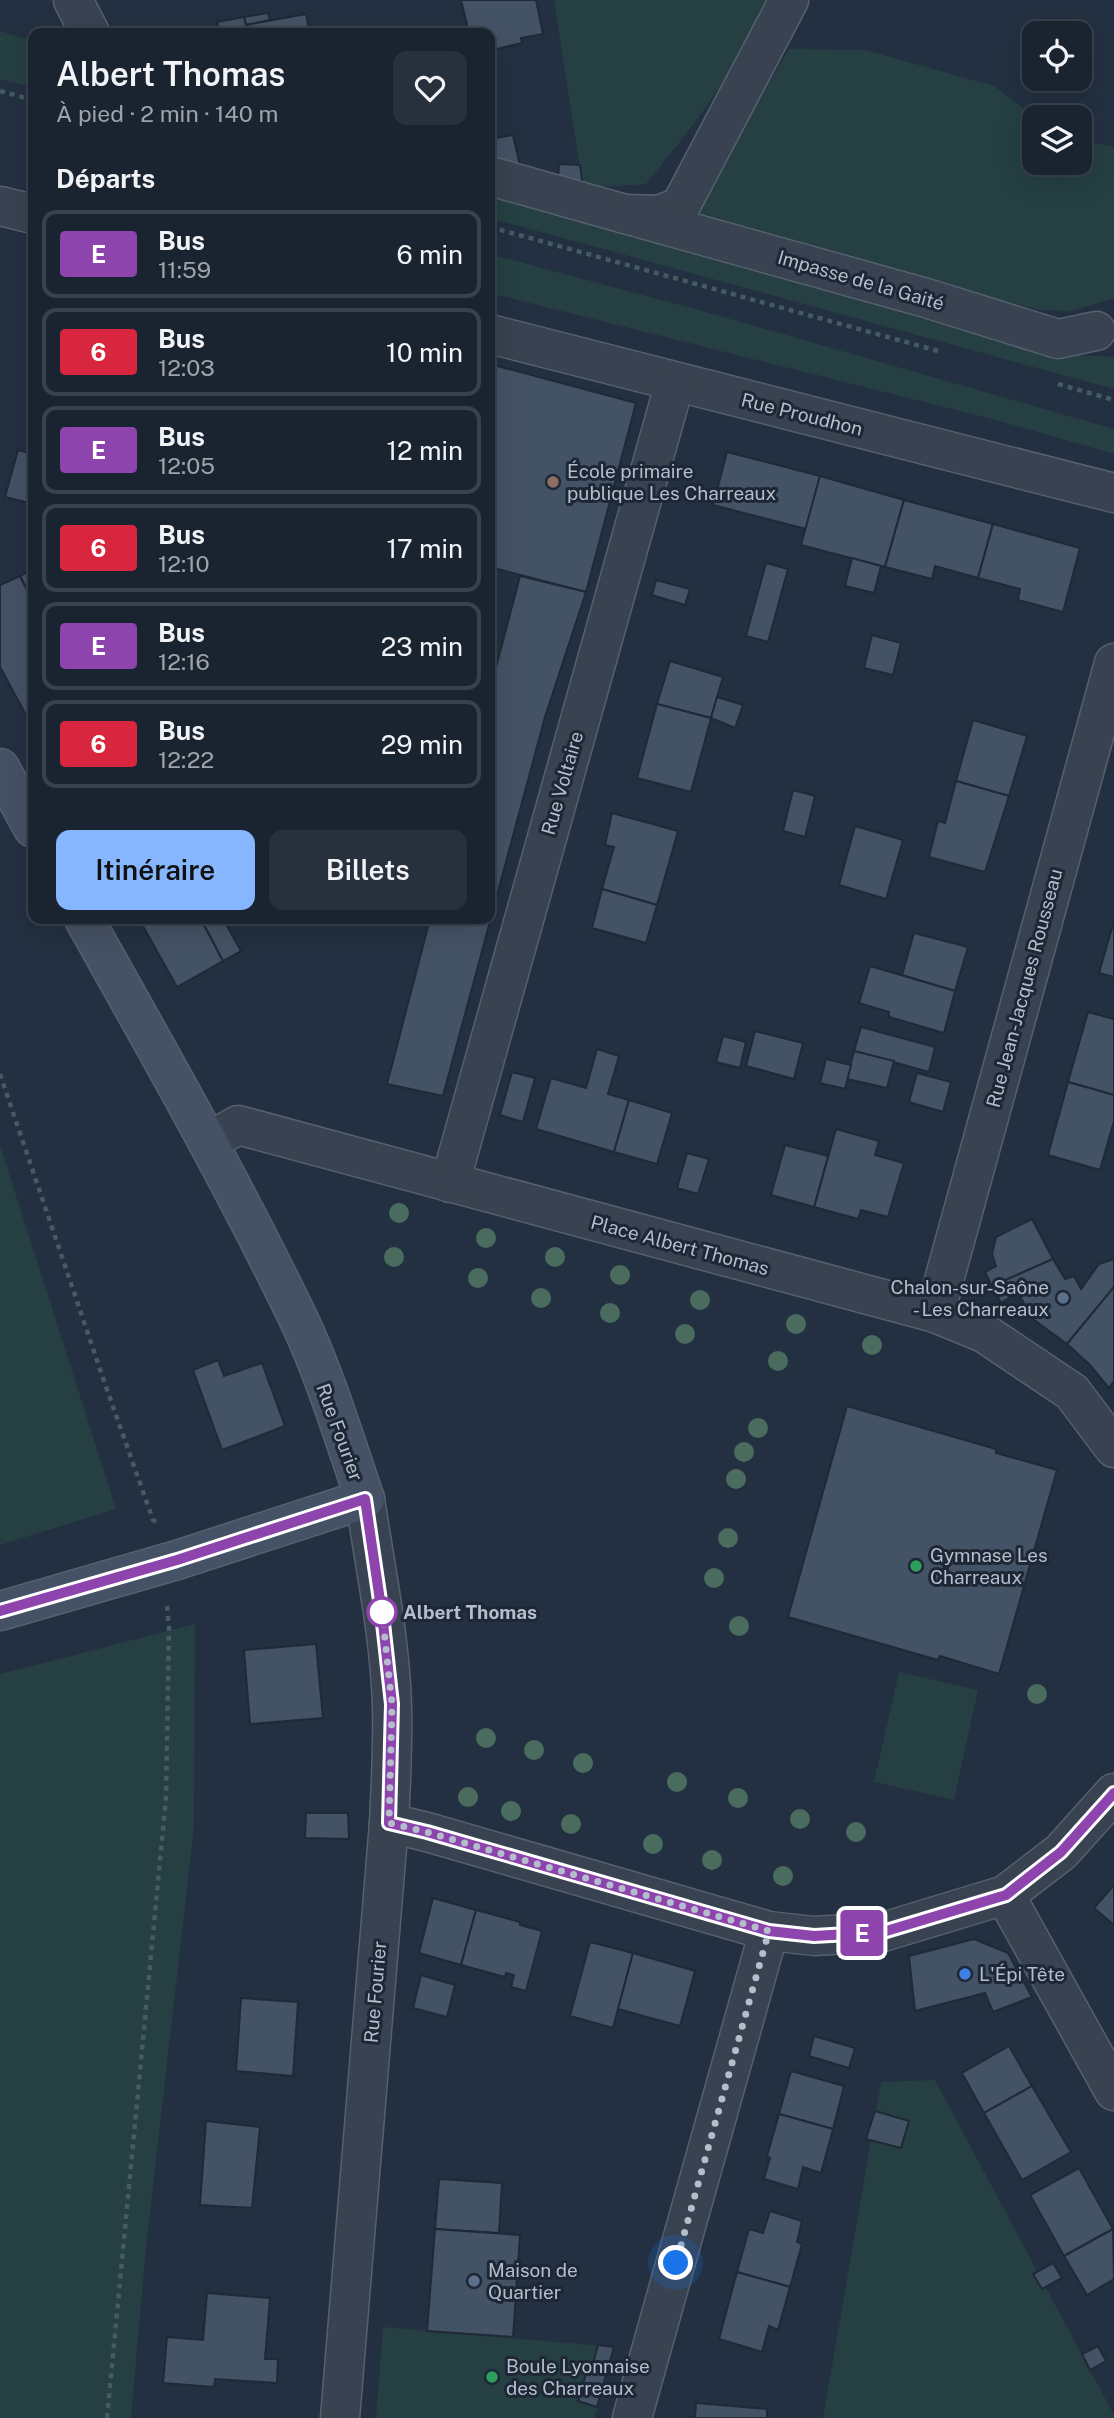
<!DOCTYPE html>
<html lang="fr">
<head>
<meta charset="utf-8">
<style>
  :root { --surface:#1a2431; --page:#27303d; --text:#f1f3f6; --muted:#9fa4ab; --line:#38414d; --accent:#86b6fe }
  body { margin:0; font-family:"Public Sans",sans-serif; background:var(--page); color:var(--text); height:100vh; display:flex; flex-direction:column; font-size:26px; white-space:nowrap }
  * { box-sizing:border-box; margin:0 }
  p { font-size:23px; color:var(--muted) }
  .icon { flex:none; width:38px; height:38px; fill:none; stroke:currentColor; stroke-width:2; stroke-linecap:round; stroke-linejoin:round }
  .map { position:relative; flex:1; overflow:hidden }
  .drawer { position:absolute; left:28px; top:28px; width:467px; height:896px; display:flex; flex-direction:column; background:var(--surface); border-radius:14px; box-shadow:0 7px 28px #0002,0 0 0 2px var(--line) }
  .drawer>* { flex:none }
  .badge { padding:0 14px; border-radius:5px; font-size:24px; line-height:46px }
  .tools { position:absolute; left:1022px; top:21px; display:grid; gap:14px }
  .tools a { display:grid; place-items:center; width:70px; height:70px; border-radius:14px; background:var(--surface); box-shadow:0 7px 28px #0002,0 0 0 2px var(--line); font-size:35px }
  .you { position:absolute; width:35px; height:35px; margin:-18px; border:5px solid #fff; border-radius:50%; background:#1a73e8; box-shadow:0 0 0 10px #1a73e833 }
  .map>.badge { position:absolute; translate:-50% -50%; box-shadow:0 0 0 4px #fff }
  h2 { padding:0 28px; font-size:26px; line-height:63px }
  .round { display:grid; place-items:center; flex:none; width:74px; height:74px; border-radius:14px; background:var(--page) }
  .headline { display:flex; align-items:center; justify-content:space-between; height:119px; padding:0 28px }
  h1 { font-size:33px; font-weight:600; line-height:52px }
  .cta { display:flex; gap:14px; margin-top:auto; padding:14px 28px }
  .cta a { flex:1; height:80px; border-radius:14px; background:var(--accent); color:#111; font-size:28px; font-weight:600; line-height:80px; text-align:center }
  .cta a+a { background:var(--page); color:var(--text) }
  ul { padding:0; list-style:none }
  li { display:flex; align-items:center; gap:21px; height:88px; margin:0 14px 10px; padding:0 14px; border:4px solid var(--line); border-radius:14px }
  li div { flex:1 }
  li b { display:block; font-size:26px }
  li em { font-style:normal }
  li .badge { min-width:77px; font-weight:700; text-align:center }
  .map>svg:first-child { display:block }
</style>
</head>
<body>
<div class="map">
<svg width="1114" height="2418" viewBox="0 0 1114 2418">
  <rect width="100%" height="100%" fill="#233041"/>
  <!-- green -->
  <g fill="#253f42">
    <path d="M554,0H774C739,65 693,127 646,184L583,188Z"/>
    <path d="M0,31L33,41V88L0,79Z"/>
    <path d="M789,49L865,50L994,86L1035,117L1034,163H1080V140L1114,147V298L1071,311L1039,310L689,218Z"/>
    <path d="M490,190L1075,355L1114,357V389L490,218Z"/>
    <path d="M490,254L713,314L1114,429V454L996,420L490,293Z"/>
    <path d="M0,1145L116,1509L0,1545Z"/>
    <path d="M195,1624L194,1827L146,2248L131,2418H0V1674Z"/>
    <path d="M899,1672L978,1690L954,1800L874,1782Z"/>
    <path d="M935,2080L1114,2415V2418H823L881,2082Z"/>
    <path d="M383,2327L614,2347L594,2418H376Z"/>
  </g>
  <!-- building -->
  <g fill="#445265" stroke="#1f2938" stroke-width="2">
    <path d="M461,0H536L543,34L521,38L522,43L493,50L492,44L490,45V33H469Z"/>
    <path d="M268,13L270,20L246,25L244,17Z"/>
    <path d="M306,14L310,33H220L217,22L244,17L246,25Z"/>
    <path d="M513,135L521,170L490,161V139Z"/>
    <path d="M559,164L580,165L583,188L558,181Z"/>
    <path d="M490,364L636,403L586,592L490,567Z"/>
    <path d="M18,450L33,454V504L5,497Z"/>
    <path d="M727,452L820,476L806,529L713,505Z"/>
    <path d="M820,476L904,500L885,567L801,545Z"/>
    <path d="M904,500L993,524L978,578L935,566L932,579L885,567Z"/>
    <path d="M993,524L1080,548L1063,612L1018,600L1020,589L978,578Z"/>
    <path d="M852,558L881,566L874,593L845,586Z"/>
    <path d="M766,563L788,569L768,642L746,636Z"/>
    <path d="M33,569V602L20,576Z"/>
    <path d="M20,576L33,602V728L0,667V585Z"/>
    <path d="M520,576L586,592L545,717L443,1096L387,1084L430,919H490V690Z"/>
    <path d="M656,580L690,589L685,605L652,595Z"/>
    <path d="M872,635L901,643L893,675L864,668Z"/>
    <path d="M670,661L723,677L711,718L657,704Z"/>
    <path d="M717,697L743,705L735,728L711,718Z"/>
    <path d="M657,704L711,718L691,792L637,778Z"/>
    <path d="M973,720L1027,736L1009,796L956,781Z"/>
    <path d="M956,781L1009,796L985,872L929,857L938,821L945,823Z"/>
    <path d="M793,790L815,796L805,837L783,831Z"/>
    <path d="M612,813L678,831L657,905L602,889L614,847L605,845Z"/>
    <path d="M855,826L903,840L886,899L839,885Z"/>
    <path d="M602,889L657,905L646,943L592,928Z"/>
    <path d="M139,919H201L223,961L177,987Z"/>
    <path d="M201,919H223L241,951L223,961Z"/>
    <path d="M1114,921V977L1099,973Z"/>
    <path d="M914,933L968,947L955,991L902,975Z"/>
    <path d="M870,966L955,991L944,1033L889,1017V1012L859,1003Z"/>
    <path d="M1088,1012L1114,1019V1095L1068,1082Z"/>
    <path d="M861,1027L935,1047L929,1072L854,1051Z"/>
    <path d="M755,1031L803,1043L794,1079L746,1066Z"/>
    <path d="M723,1036L746,1042L740,1068L716,1062Z"/>
    <path d="M597,1049L619,1056L608,1094L629,1100L614,1152L536,1129L551,1078L586,1088Z"/>
    <path d="M854,1051L894,1061L887,1088L847,1079Z"/>
    <path d="M826,1059L851,1065L845,1089L820,1083Z"/>
    <path d="M512,1072L535,1078L523,1122L500,1115Z"/>
    <path d="M917,1073L951,1082L943,1112L909,1102Z"/>
    <path d="M1068,1082L1114,1095V1121L1100,1170L1048,1155Z"/>
    <path d="M629,1100L672,1113L657,1164L614,1152Z"/>
    <path d="M836,1129L879,1141L875,1155L904,1163L888,1217L861,1210L858,1219L814,1207Z"/>
    <path d="M785,1145L828,1156L814,1207L771,1195Z"/>
    <path d="M687,1153L709,1159L698,1194L677,1188Z"/>
    <path d="M1032,1219L1053,1259L992,1286L985,1272L996,1266L992,1254L996,1237Z"/>
    <path d="M1053,1259L1065,1279L1074,1276L1081,1289L1099,1264L1114,1259V1287L1067,1344L1034,1320L1018,1293L1001,1303L992,1286Z"/>
    <path d="M1114,1287V1381L1109,1388L1089,1364L1067,1344Z"/>
    <path d="M218,1360L224,1376L262,1363L285,1426L222,1450L193,1370Z"/>
    <path d="M847,1406L996,1449V1453L1057,1470L999,1674L940,1656L938,1660L788,1617Z"/>
    <path d="M316,1644L323,1718L250,1724L244,1650Z"/>
    <path d="M306,1813H348L349,1839L305,1838Z"/>
    <path d="M1114,1885V1925L1094,1908Z"/>
    <path d="M433,1898L476,1910L461,1965L419,1953Z"/>
    <path d="M476,1910L520,1922V1925L542,1931L526,1991L511,1987L514,1975L506,1973L505,1977L461,1965Z"/>
    <path d="M974,1939L1008,1953L1032,1997L993,2012L985,1993L915,2011L909,1956Z"/>
    <path d="M590,1942L633,1953L613,2028L570,2016Z"/>
    <path d="M633,1953L695,1971L680,2026L618,2009Z"/>
    <path d="M421,1975L455,1985L447,2017L413,2008Z"/>
    <path d="M241,1998L298,2002L293,2076L236,2071Z"/>
    <path d="M814,2036L855,2048L849,2068L809,2056Z"/>
    <path d="M1009,2046L1032,2086L984,2113L962,2073Z"/>
    <path d="M791,2071L844,2086L833,2129L779,2114Z"/>
    <path d="M1032,2086L1071,2152L1022,2180L984,2113Z"/>
    <path d="M875,2111L909,2121L901,2148L866,2139Z"/>
    <path d="M779,2114L833,2129L821,2173L803,2167L798,2189L764,2179L770,2158L767,2156Z"/>
    <path d="M206,2121L260,2127L252,2208L200,2205Z"/>
    <path d="M1079,2168L1113,2229L1064,2256L1030,2195Z"/>
    <path d="M439,2179L502,2183L499,2233L435,2229Z"/>
    <path d="M770,2211L802,2221L797,2242L802,2244L790,2287L737,2272L749,2229L763,2233Z"/>
    <path d="M435,2229L520,2235L513,2337L427,2331Z"/>
    <path d="M1113,2229L1114,2279L1087,2295L1064,2256Z"/>
    <path d="M1053,2263L1062,2278L1042,2289L1033,2274Z"/>
    <path d="M737,2272L790,2287L778,2330L769,2326L762,2352L719,2339Z"/>
    <path d="M207,2293L270,2298L265,2359H278L277,2383L215,2379L214,2387L163,2383L167,2337L203,2340Z"/>
    <path d="M598,2345L614,2347L597,2407L578,2401L586,2374L590,2375Z"/>
    <path d="M1098,2346L1106,2361L1090,2370L1082,2354Z"/>
    <path d="M696,2403L767,2409V2418H695Z"/>
  </g>
  <g fill="none" stroke-linecap="round" stroke-linejoin="round">
    <defs>
      <g id="street">
        <path d="M73,0L90,33"/>
        <path d="M490,176L625,214L658,215L680,207L789,0"/>
        <path d="M0,206L33,214"/>
        <path d="M625,214L926,298L1058,339L1096,331"/>
        <path d="M490,334L1114,493"/>
        <path d="M208,1142L238,1125L935,1313L984,1333L1072,1392L1114,1448"/>
        <path d="M450,1183L675,382"/>
        <path d="M935,1313L1114,663"/>
        <path d="M389,1823L427,1832L769,1931L814,1936L883,1932L1005,1895L1061,1852L1114,1793"/>
        <path d="M1005,1895L1114,2091"/>
        <path d="M340,2418L389,1823C391,1784 393,1745 392,1706C390,1637 375,1567 365,1499"/>
        <path d="M632,2418L769,1931"/>
      </g>
      <g id="secondary">
        <path d="M0,768L33,828"/>
        <path d="M0,1611L177,1560L365,1499C345,1441 325,1375 299,1320C233,1183 158,1051 84,919"/>
      </g>
    </defs>
    <!-- street casing -->
    <use href="#street" stroke="#56606e" stroke-width="41"/>
    <!-- secondary casing -->
    <use href="#secondary" stroke="#56606e" stroke-width="41"/>
    <!-- path -->
    <g stroke="#445c5f" stroke-width="4.5" stroke-dasharray="5 5" stroke-linecap="butt">
      <path d="M0,91L33,100"/>
      <path d="M490,227L938,351"/>
      <path d="M1058,384L1114,400"/>
      <path d="M0,1074L104,1381L153,1520L156,1522"/>
      <path d="M107,2418L166,1798L169,1628L167,1606"/>
    </g>
    <!-- street -->
    <use href="#street" stroke="#384250" stroke-width="38"/>
    <!-- secondary -->
    <use href="#secondary" stroke="#455164" stroke-width="38"/>
  </g>
  <!-- trees -->
  <g fill="#4a6c5e">
    <circle cx="399" cy="1213" r="10"/>
    <circle cx="486" cy="1238" r="10"/>
    <circle cx="394" cy="1257" r="10"/>
    <circle cx="555" cy="1257" r="10"/>
    <circle cx="620" cy="1275" r="10"/>
    <circle cx="478" cy="1278" r="10"/>
    <circle cx="541" cy="1298" r="10"/>
    <circle cx="700" cy="1300" r="10"/>
    <circle cx="610" cy="1313" r="10"/>
    <circle cx="796" cy="1324" r="10"/>
    <circle cx="685" cy="1334" r="10"/>
    <circle cx="872" cy="1345" r="10"/>
    <circle cx="778" cy="1361" r="10"/>
    <circle cx="758" cy="1428" r="10"/>
    <circle cx="744" cy="1452" r="10"/>
    <circle cx="736" cy="1479" r="10"/>
    <circle cx="728" cy="1538" r="10"/>
    <circle cx="714" cy="1578" r="10"/>
    <circle cx="739" cy="1626" r="10"/>
    <circle cx="1037" cy="1694" r="10"/>
    <circle cx="486" cy="1738" r="10"/>
    <circle cx="534" cy="1750" r="10"/>
    <circle cx="583" cy="1763" r="10"/>
    <circle cx="677" cy="1782" r="10"/>
    <circle cx="468" cy="1797" r="10"/>
    <circle cx="738" cy="1798" r="10"/>
    <circle cx="511" cy="1811" r="10"/>
    <circle cx="800" cy="1819" r="10"/>
    <circle cx="571" cy="1824" r="10"/>
    <circle cx="856" cy="1832" r="10"/>
    <circle cx="653" cy="1844" r="10"/>
    <circle cx="712" cy="1860" r="10"/>
    <circle cx="783" cy="1876" r="10"/>
  </g>
  <g fill="none" stroke-linecap="round" stroke-linejoin="round">
    <defs>
      <path id="line" d="M0,1611L177,1560L365,1499L382,1614L392,1704L389,1823L427,1832L769,1931L814,1936L883,1932L1006,1895L1061,1852L1114,1793"/>
    </defs>
    <!-- line casing -->
    <use href="#line" stroke="#fff" stroke-width="16"/>
    <!-- line -->
    <use href="#line" stroke="#8e44ad" stroke-width="10"/>
    <!-- walk -->
    <path stroke="#b4bdcb" stroke-width="7" stroke-dasharray="0 12.6" d="M382,1612L392,1704L389,1823L427,1832L769,1931L676,2263"/>
  </g>
  <!-- markers -->
  <circle fill="#8d6e63" stroke="#1d2736" stroke-width="2.5" cx="553" cy="482" r="7"/>
  <g fill="#5c6f8a" stroke="#1d2736" stroke-width="2.5">
    <circle cx="1063" cy="1298" r="7"/>
    <circle cx="474" cy="2281" r="7"/>
  </g>
  <g fill="#2e9e5b" stroke="#1d2736" stroke-width="2.5">
    <circle cx="916" cy="1566" r="7"/>
    <circle cx="492" cy="2377" r="7"/>
  </g>
  <circle fill="#fff" stroke="#8e44ad" stroke-width="3.5" cx="382" cy="1612" r="14"/>
  <circle fill="#3f7fe0" stroke="#1d2736" stroke-width="2.5" cx="965" cy="1974" r="7"/>
  <g text-anchor="middle" dominant-baseline="central" stroke-width="6" stroke-linejoin="round" paint-order="stroke">
    <!-- street labels -->
    <g font-size="19" fill="#b4bdcb" stroke="#1d2736">
      <text transform="translate(861 280) rotate(16)">Impasse de la Gaité</text>
      <text transform="translate(802 414) rotate(14)">Rue Proudhon</text>
      <text transform="translate(562 783) rotate(-74)">Rue Voltaire</text>
      <text transform="translate(1024 988) rotate(-75)">Rue Jean-Jacques Rousseau</text>
      <text transform="translate(680 1245) rotate(15)">Place Albert Thomas</text>
      <text transform="translate(340 1432) rotate(70)">Rue Fourier</text>
      <text transform="translate(375 1992) rotate(-85)">Rue Fourier</text>
    </g>
    <!-- poi labels -->
    <g font-size="19" fill="#b4bdcb" stroke="#1d2736" text-anchor="start">
      <text x="567" y="471">École primaire<tspan x="567" dy="22">publique Les Charreaux</tspan></text>
      <text x="1049" y="1287" text-anchor="end">Chalon-sur-Saône<tspan x="1049" dy="22">- Les Charreaux</tspan></text>
      <text x="930" y="1555">Gymnase Les<tspan x="930" dy="22">Charreaux</tspan></text>
      <text x="979" y="1974">L'Épi Tête</text>
      <text x="488" y="2270">Maison de<tspan x="488" dy="22">Quartier</tspan></text>
      <text x="506" y="2366">Boule Lyonnaise<tspan x="506" dy="22">des Charreaux</tspan></text>
    </g>
    <!-- stop labels -->
    <g font-size="19" font-weight="bold" fill="#b4bdcb" stroke="#1d2736" text-anchor="start">
      <text x="403" y="1612">Albert Thomas</text>
    </g>
  </g>
</svg>
<div class="tools">
<a><svg class="icon" aria-label="locate" viewBox="0 0 24 24"><circle cx="12" cy="12" r="6"/><path d="M12 2v4M12 18v4M2 12h4M18 12h4"/></svg></a>
<a><svg class="icon" aria-label="layers" viewBox="0 0 24 24"><path d="M12 4l9 5-9 5-9-5zM3 14l9 5 9-5"/></svg></a>
</div>
<div class="you" style="left:676px;top:2263px"></div>
<b class="badge" style="left:862px;top:1933px;background:#8e44ad;color:#fff">E</b>
<section class="drawer">
<div class="headline"><div><h1>Albert Thomas</h1><p>À pied · 2 min · 140 m</p></div><a class="round"><svg class="icon" aria-label="heart" viewBox="0 0 24 24"><path d="M12 20l-8-8c-3-5 5-10 8-4 3-6 11-1 8 4z"/></svg></a></div>
<h2>Départs</h2>
<ul>
<li><span class="badge" style="background:#8e44ad;color:#fff">E</span><div><b>Bus</b><p>11:59</p></div><em>6 min</em></li>
<li><span class="badge" style="background:#d7263d;color:#fff">6</span><div><b>Bus</b><p>12:03</p></div><em>10 min</em></li>
<li><span class="badge" style="background:#8e44ad;color:#fff">E</span><div><b>Bus</b><p>12:05</p></div><em>12 min</em></li>
<li><span class="badge" style="background:#d7263d;color:#fff">6</span><div><b>Bus</b><p>12:10</p></div><em>17 min</em></li>
<li><span class="badge" style="background:#8e44ad;color:#fff">E</span><div><b>Bus</b><p>12:16</p></div><em>23 min</em></li>
<li><span class="badge" style="background:#d7263d;color:#fff">6</span><div><b>Bus</b><p>12:22</p></div><em>29 min</em></li>
</ul>
<div class="cta"><a>Itinéraire</a><a>Billets</a></div>
</section>
</div>
</body>
</html>
